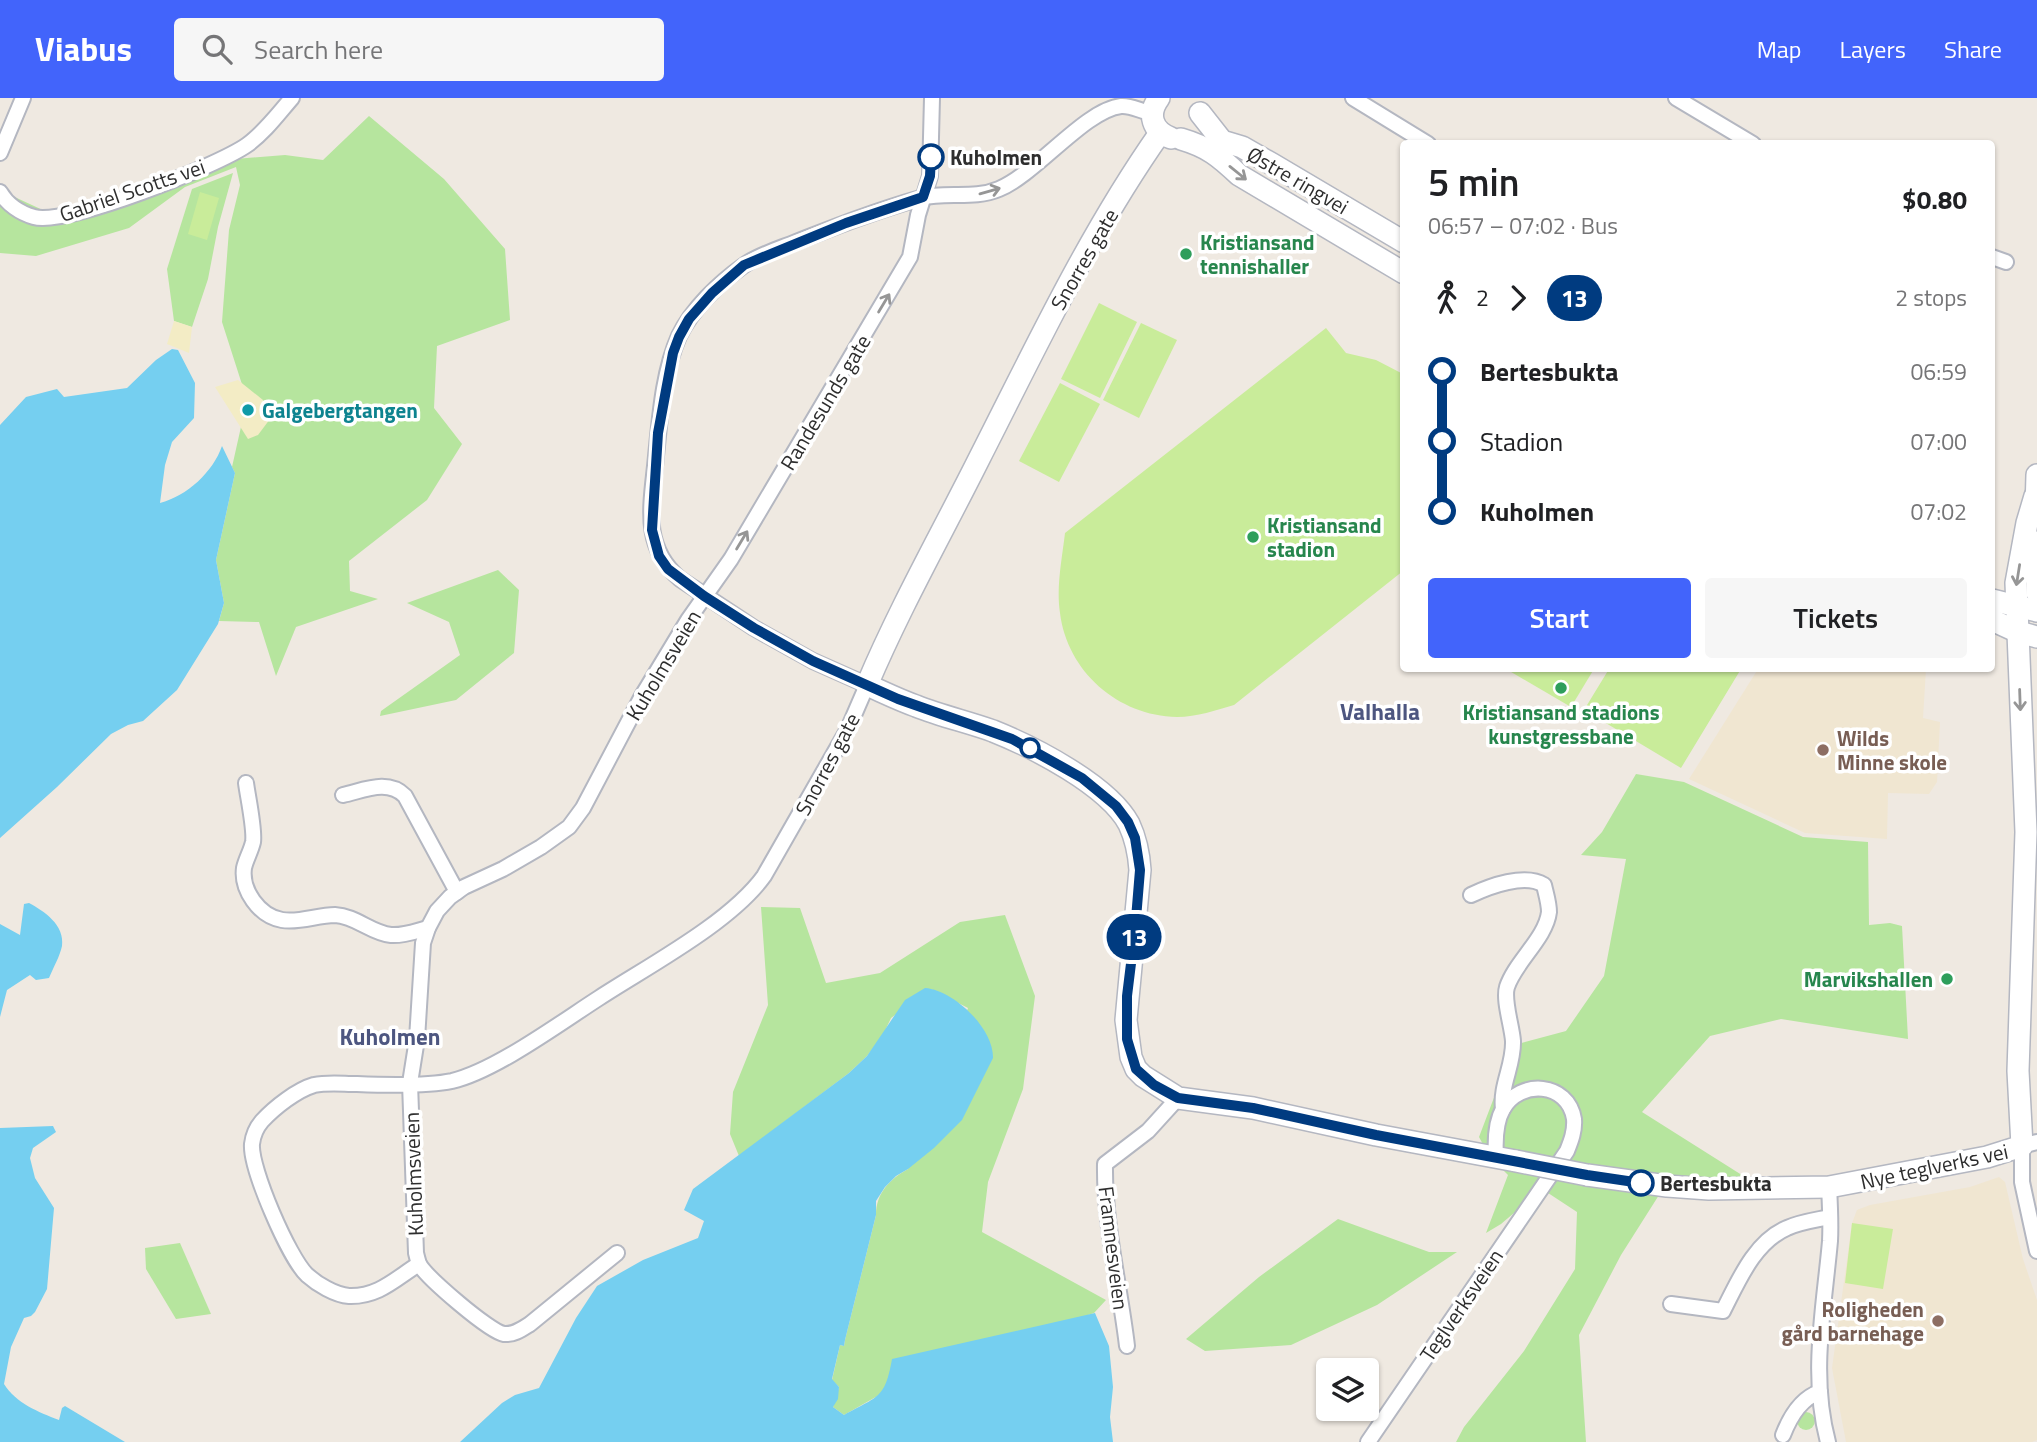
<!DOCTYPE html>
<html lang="en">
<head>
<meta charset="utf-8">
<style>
  :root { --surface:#fff; --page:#f6f6f6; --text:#202124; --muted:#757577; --accent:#4264fb }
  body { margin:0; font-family:"Titillium Web",sans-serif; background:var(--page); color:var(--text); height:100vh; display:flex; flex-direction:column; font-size:26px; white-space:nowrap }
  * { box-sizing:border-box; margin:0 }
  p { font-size:23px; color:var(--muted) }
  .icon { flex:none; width:38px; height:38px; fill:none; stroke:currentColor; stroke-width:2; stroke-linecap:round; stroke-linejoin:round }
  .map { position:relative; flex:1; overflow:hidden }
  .side { position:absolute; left:1400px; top:42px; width:595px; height:532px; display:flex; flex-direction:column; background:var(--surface); border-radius:7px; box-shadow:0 2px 5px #0004 }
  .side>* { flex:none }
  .badge { padding:0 14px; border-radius:23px; font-size:24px; line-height:46px }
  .buttons { position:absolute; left:1316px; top:1260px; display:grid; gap:14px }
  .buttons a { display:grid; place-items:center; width:63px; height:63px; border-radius:7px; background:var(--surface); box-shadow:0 2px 5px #0004; font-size:35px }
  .map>.badge { position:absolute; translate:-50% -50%; box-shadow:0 0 0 4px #fff }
  .legs { display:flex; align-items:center; gap:10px; height:77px; padding:0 28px; font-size:23px }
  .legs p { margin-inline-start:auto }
  .headline { display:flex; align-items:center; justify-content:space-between; height:119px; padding:0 28px }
  h1 { font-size:38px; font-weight:600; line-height:52px }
  .action { display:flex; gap:14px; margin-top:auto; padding:14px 28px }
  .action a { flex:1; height:80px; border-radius:7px; background:var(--accent); color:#fff; font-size:28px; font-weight:600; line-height:80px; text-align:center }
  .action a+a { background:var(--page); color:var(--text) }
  ul { padding:0 28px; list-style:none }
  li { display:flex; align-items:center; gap:24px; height:70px; font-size:26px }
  li i { display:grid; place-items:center; width:10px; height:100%; margin:0 9px; background:currentColor }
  li i::after { content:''; width:18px; height:18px; margin:-9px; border:5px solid; border-radius:50%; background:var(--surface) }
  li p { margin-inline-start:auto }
  li:first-child i { background:linear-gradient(#0000 50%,currentColor 0) }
  li:last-child i { background:linear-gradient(currentColor 50%,#0000 0) }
  header { display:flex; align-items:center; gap:42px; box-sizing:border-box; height:98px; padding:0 35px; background:var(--accent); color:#fff }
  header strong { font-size:33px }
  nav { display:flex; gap:38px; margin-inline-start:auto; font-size:24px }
  .search { width:490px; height:63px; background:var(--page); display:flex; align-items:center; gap:18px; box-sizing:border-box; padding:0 24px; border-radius:7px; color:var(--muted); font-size:26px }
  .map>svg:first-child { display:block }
</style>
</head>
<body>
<header>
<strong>Viabus</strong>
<div class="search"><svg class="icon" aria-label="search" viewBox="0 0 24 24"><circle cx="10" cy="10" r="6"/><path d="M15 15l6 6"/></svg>Search here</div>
<nav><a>Map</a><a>Layers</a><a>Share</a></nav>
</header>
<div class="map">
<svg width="2037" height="1344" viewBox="0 0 2037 1344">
  <rect width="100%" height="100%" fill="#efe9e1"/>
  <!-- education -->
  <g fill="#f0e6d1">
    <path d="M1758,571H1926L1923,620L1940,624L1937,684L1929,696L1888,695L1887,741L1805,735L1689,681Z"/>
    <path d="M1999,1079L2005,1084L2023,1161L2037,1202V1342L2032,1344H1846L1832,1270L1852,1125L1857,1112L1870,1107L1970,1089Z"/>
  </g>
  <!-- green -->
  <g fill="#b6e59e">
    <path d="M369,18L444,81L505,151L510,222L437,248L434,310L462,346L427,402L349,463L350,493L378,501L296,529L276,578L259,524L219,523L224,505L216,462L235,375L232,369L247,302L222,224L229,132L240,87L236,69L185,89L129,130L36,158L0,155V98L6,95L47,114L143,89L235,61L285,57L323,62Z"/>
    <path d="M233,75L218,129L208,181L192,229L174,223L167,171L192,91Z"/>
    <path d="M498,472L519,492L514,555L456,602L380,618L381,613L460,557L449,524L407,505Z"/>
    <path d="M1636,676L1684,684L1803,739L1868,744L1869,827L1890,825L1902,828L1908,941L1781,921L1710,938L1642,1014L1764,1091L1666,1086L1621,1157L1579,1237L1586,1344H1456L1464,1329L1524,1253L1575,1171L1577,1114L1542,1091L1501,1126L1486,1135L1508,1077L1490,1059L1479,1039L1514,947L1566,933L1604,878L1626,761L1581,757L1602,734Z"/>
    <path d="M761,809L800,810L826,885L880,875L960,824L1005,817L1035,898L1023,991L988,1084L982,1134L1106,1202L1094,1215L887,1286L881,1296L844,1317L833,1309L839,1289L832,1282L840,1247L844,1248L845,1242L876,1117C876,1095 890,1081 908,1071L968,910L931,891L891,920L883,937L867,958L849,975L739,1058L730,1036L733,994L768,907Z"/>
    <path d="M1338,1121L1429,1154H1457L1377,1207L1291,1247L1205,1253L1186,1241L1259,1179Z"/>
    <path d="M180,1145L211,1216L176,1221L146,1171L145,1150Z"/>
    <circle cx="1806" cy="1323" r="9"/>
  </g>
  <!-- sand -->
  <g fill="#f3ecc5">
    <path d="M174,223L192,229L189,255L167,246Z"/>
    <path d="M238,282L263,302L270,321L258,337L248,341L215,289Z"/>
  </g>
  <!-- pitch -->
  <g fill="#c9ec9a">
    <path d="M200,94L219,100L207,142L188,136Z"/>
    <path d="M1099,205L1137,224L1100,300L1061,281Z"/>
    <path d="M1141,225L1177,242L1139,320L1103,302Z"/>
    <path d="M1326,230L1346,255L1376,262L1403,276V473L1234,607C1216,612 1197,619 1177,619C1118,618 1067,573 1060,515C1056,489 1062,461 1065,435Z"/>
    <path d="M1060,285L1100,306L1059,384L1019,363Z"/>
    <path d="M1506,571L1594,570V571L1571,609Z"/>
    <path d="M1609,571V570L1741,571L1681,670L1584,612Z"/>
    <path d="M1852,1125L1893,1131L1883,1191L1845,1185Z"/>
  </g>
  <!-- water -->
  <g fill="#75cff0">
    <path d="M172,251L178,252L195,285L194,320L172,344L165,367L160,405C187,398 213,374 222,348L235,375L216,462L224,505L218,526L177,592L143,623L128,627L111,636L57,689L0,740V327L26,299L57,291L64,299L127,290L156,262Z"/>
    <path d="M29,805C44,813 65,827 62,848C60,858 53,870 49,880L36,882L30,877L7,892L0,919V826L20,837L24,806Z"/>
    <path d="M925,890C954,892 994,931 993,960L962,1022L934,1050L908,1071L896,1078L885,1089L876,1103V1117L845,1242L844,1248L840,1247L832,1281L839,1289L838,1301L833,1309L844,1317C878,1298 885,1301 892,1261L1095,1215L1109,1248L1113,1289L1110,1319L1113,1344H460L502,1305L515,1297L539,1290L576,1220L597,1188L643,1162L698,1140L704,1123L684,1112L693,1091L849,975L867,958L905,902Z"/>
    <path d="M53,1028L56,1034L33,1050L30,1060L35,1080L54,1110L47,1191L35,1214L31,1218L24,1220L11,1249L4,1286C16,1305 38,1314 59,1322L62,1310L65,1308L125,1344H0V1030Z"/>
  </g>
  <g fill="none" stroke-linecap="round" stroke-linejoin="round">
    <defs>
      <g id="street">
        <path d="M1353,0L1428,46"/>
        <path d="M1676,0L1753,46"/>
        <path d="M0,55L23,0"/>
        <path d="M0,94C7,106 20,115 34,119C67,128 217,68 247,47C265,34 278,16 292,0"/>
        <path d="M1992,159L2006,164"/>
        <path d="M246,685C248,700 255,732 253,744C251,753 246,761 244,770C241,792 259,818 282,822C300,825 317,817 335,817C356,818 371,835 391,837C404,838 416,833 428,830"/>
        <path d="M343,697C365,692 388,681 405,698L457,794"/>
        <path d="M1471,797C1490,788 1525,775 1544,787C1546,796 1549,805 1549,814C1546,840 1515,864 1507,889C1503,902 1512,928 1513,943C1514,967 1500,987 1503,1011"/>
        <path d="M2037,1044L2022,1048V1084L2037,1153"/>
        <path d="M617,1155L530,1226C522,1231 514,1237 504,1236C490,1234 427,1180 419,1166C418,1163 417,1159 416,1155L410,985L417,941L423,845L428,830L437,813L450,799L464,789L503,771L541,749L569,729L583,710L642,598L688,522L731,461L910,159L918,117L930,78L932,0"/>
        <path d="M419,1166C396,1180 379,1199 349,1198C335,1197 317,1186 307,1177C289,1160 250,1070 252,1046C253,1037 256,1030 262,1023C275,1009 297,992 314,987C328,984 343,986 357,986C382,987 428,988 452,983C495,973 560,925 599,900C648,868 730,825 764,778L848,631L867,587L813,563L754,530L680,481C640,447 652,404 656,358C660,319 663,274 679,238C692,211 719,185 743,168C758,157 779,151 796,144C837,128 878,112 921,100C947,93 973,102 999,91C1036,76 1085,12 1121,8C1131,7 1142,14 1152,15"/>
        <path d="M1671,1206L1723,1213C1738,1184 1754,1144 1787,1130C1800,1124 1816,1122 1830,1119"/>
        <path d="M1127,1248C1120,1188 1104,1127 1105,1066L1148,1033L1178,1000"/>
        <path d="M1783,1337C1790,1319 1801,1300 1820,1294"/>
        <path d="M1368,1344L1567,1053C1571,1043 1575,1033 1574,1021C1568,984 1520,981 1503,1011C1495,1025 1495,1043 1496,1059"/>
        <path d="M1828,1344C1810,1277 1824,1211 1830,1143C1831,1125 1830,1107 1829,1089"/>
      </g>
      <g id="secondary">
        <path d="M1159,0C1147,16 1152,33 1171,40"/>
        <path d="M1200,15L1222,43L1242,49L1272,66L1404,144"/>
        <path d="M1160,35C1089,136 1036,249 980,359C942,435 900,509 867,587C883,594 899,602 916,608C941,618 968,624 993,633C1033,649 1108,687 1129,726C1136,741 1139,756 1140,772L1126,922L1131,959L1136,971L1143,978L1178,1000L1253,1010L1376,1037L1516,1063"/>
        <path d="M1181,41C1208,49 1219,58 1239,77L1404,175"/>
        <path d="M2036,410L2037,377"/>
        <path d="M2037,444V495"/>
        <path d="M1992,502L2037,513"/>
        <path d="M1992,522L2018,534L2037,539"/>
        <path d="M1587,1077L1667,1088L1709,1091L1829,1089L1987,1059L2022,1048L2018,973L2026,734L2016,485L2027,425L2035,398"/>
      </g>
    </defs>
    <!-- street casing -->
    <use href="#street" stroke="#b4b7c1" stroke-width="18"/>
    <!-- secondary casing -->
    <use href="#secondary" stroke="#b4b7c1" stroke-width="24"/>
    <!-- street -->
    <use href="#street" stroke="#fff" stroke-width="14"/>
    <!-- secondary -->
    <use href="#secondary" stroke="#fff" stroke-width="21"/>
    <defs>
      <path id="secondary-bridge" d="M1516,1063L1587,1077"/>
    </defs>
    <!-- secondary-bridge casing -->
    <use href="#secondary-bridge" stroke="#b4b7c1" stroke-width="24" stroke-linecap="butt"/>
    <!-- secondary-bridge -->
    <use href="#secondary-bridge" stroke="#fff" stroke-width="21"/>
  </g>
  <!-- one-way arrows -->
  <defs><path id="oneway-shaft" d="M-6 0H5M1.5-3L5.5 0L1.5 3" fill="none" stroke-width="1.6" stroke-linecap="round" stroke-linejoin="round" transform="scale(1.75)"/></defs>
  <g stroke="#969696">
    <use href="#oneway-shaft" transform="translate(1238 75) rotate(39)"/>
    <use href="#oneway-shaft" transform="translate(990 93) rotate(-16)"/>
    <use href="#oneway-shaft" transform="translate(884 205) rotate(-59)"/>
    <use href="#oneway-shaft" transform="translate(742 442) rotate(-59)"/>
    <use href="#oneway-shaft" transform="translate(2018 477) rotate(99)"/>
    <use href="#oneway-shaft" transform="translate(2020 602) rotate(88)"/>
  </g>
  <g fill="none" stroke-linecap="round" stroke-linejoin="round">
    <defs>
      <path id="line-1" d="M931,59L930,78L923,99L846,125L744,167L712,195L689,221L679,239L673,255L658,335L652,432L659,458L668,471L704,498L754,530L813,563L898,601L1012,641L1082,680L1116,708L1128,724L1135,740L1140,772L1135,833L1127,898V941L1136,971L1154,987L1178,1000L1253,1010L1376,1037L1587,1077L1641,1085"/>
    </defs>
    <!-- line-1 casing -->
    <use href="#line-1" stroke="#fff" stroke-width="16"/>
    <!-- line-1 -->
    <use href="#line-1" stroke="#003b80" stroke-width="10"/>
  </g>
  <!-- markers -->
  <g fill="#fff" stroke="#003b80" stroke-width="3.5">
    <circle cx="931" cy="59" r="12"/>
    <circle cx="1030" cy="650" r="9"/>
    <circle cx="1641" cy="1085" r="12"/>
  </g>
  <g fill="#2e9e5b" stroke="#fff" stroke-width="2.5">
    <circle cx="1186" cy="156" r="7"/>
    <circle cx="1253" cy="439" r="7"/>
    <circle cx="1561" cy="590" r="7"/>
    <circle cx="1947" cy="881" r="7"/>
  </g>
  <circle fill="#0f9aa8" stroke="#fff" stroke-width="2.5" cx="248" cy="312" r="7"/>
  <g fill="#8d6e63" stroke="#fff" stroke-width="2.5">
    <circle cx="1823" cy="652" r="7"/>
    <circle cx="1938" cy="1223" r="7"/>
  </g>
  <g text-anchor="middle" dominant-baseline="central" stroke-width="7" stroke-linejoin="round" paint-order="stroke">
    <!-- stop labels -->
    <g font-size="21" font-weight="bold" fill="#2e2e2e" stroke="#fff" text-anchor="start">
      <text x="950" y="59">Kuholmen</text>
      <text x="1660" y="1085">Bertesbukta</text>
    </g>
    <!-- street labels -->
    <g font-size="21" fill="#2e2e2e" stroke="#fff">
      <text transform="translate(1298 82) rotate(30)">Østre ringvei</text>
      <text transform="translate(132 92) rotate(-19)">Gabriel Scotts vei</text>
      <text transform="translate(1084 161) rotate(-60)">Snorres gate</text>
      <text transform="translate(825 304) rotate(-59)">Randesunds gate</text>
      <text transform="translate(663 567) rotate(-59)">Kuholmsveien</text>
      <text transform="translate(827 666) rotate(-62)">Snorres gate</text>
      <text transform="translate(1934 1068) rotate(-12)">Nye teglverks vei</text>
      <text transform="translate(413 1076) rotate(-92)">Kuholmsveien</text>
      <text transform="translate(1114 1150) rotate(83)">Framnesveien</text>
      <text transform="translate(1461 1207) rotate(-56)">Teglverksveien</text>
    </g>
    <!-- leisure labels -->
    <g font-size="21" font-weight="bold" fill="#27864d" stroke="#fff" text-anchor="start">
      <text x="1200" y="144">Kristiansand<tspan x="1200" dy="24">tennishaller</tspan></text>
      <text x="1267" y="427">Kristiansand<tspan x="1267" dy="24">stadion</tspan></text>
      <text x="1561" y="614" text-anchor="middle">Kristiansand stadions<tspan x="1561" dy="24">kunstgressbane</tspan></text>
      <text x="1933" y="881" text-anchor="end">Marvikshallen</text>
    </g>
    <!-- culture labels -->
    <g font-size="21" font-weight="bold" fill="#0d838f" stroke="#fff" text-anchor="start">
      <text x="262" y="312">Galgebergtangen</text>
    </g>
    <!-- education labels -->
    <g font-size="21" font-weight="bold" fill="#785e54" stroke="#fff" text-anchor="start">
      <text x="1837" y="640">Wilds<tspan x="1837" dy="24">Minne skole</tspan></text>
      <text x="1924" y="1211" text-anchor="end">Roligheden<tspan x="1924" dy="24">gård barnehage</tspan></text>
    </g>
    <!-- neighbourhood labels -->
    <g font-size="23" font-weight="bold" fill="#4d5680" stroke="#fff">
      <text x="1380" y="613">Valhalla</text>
      <text x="390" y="938">Kuholmen</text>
    </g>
  </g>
</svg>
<div class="buttons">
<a><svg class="icon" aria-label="layers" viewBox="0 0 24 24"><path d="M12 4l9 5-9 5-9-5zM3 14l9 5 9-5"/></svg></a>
</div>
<b class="badge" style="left:1134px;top:839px;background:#003b80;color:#fff">13</b>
<section class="side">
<div class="headline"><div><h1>5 min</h1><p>06:57 – 07:02 · Bus</p></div><b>$0.80</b></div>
<div class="legs"><svg class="icon" aria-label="walk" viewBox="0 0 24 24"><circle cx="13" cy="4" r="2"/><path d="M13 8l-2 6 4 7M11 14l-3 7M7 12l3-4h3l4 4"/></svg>2<svg class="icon" aria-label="forward" viewBox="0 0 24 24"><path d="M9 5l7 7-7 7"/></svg><b class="badge" style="background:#003b80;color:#fff">13</b><p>2 stops</p></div>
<ul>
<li><i style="color:#003b80"></i><b>Bertesbukta</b><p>06:59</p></li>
<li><i style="color:#003b80"></i><span>Stadion</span><p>07:00</p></li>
<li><i style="color:#003b80"></i><b>Kuholmen</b><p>07:02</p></li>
</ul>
<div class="action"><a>Start</a><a>Tickets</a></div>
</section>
</div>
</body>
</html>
